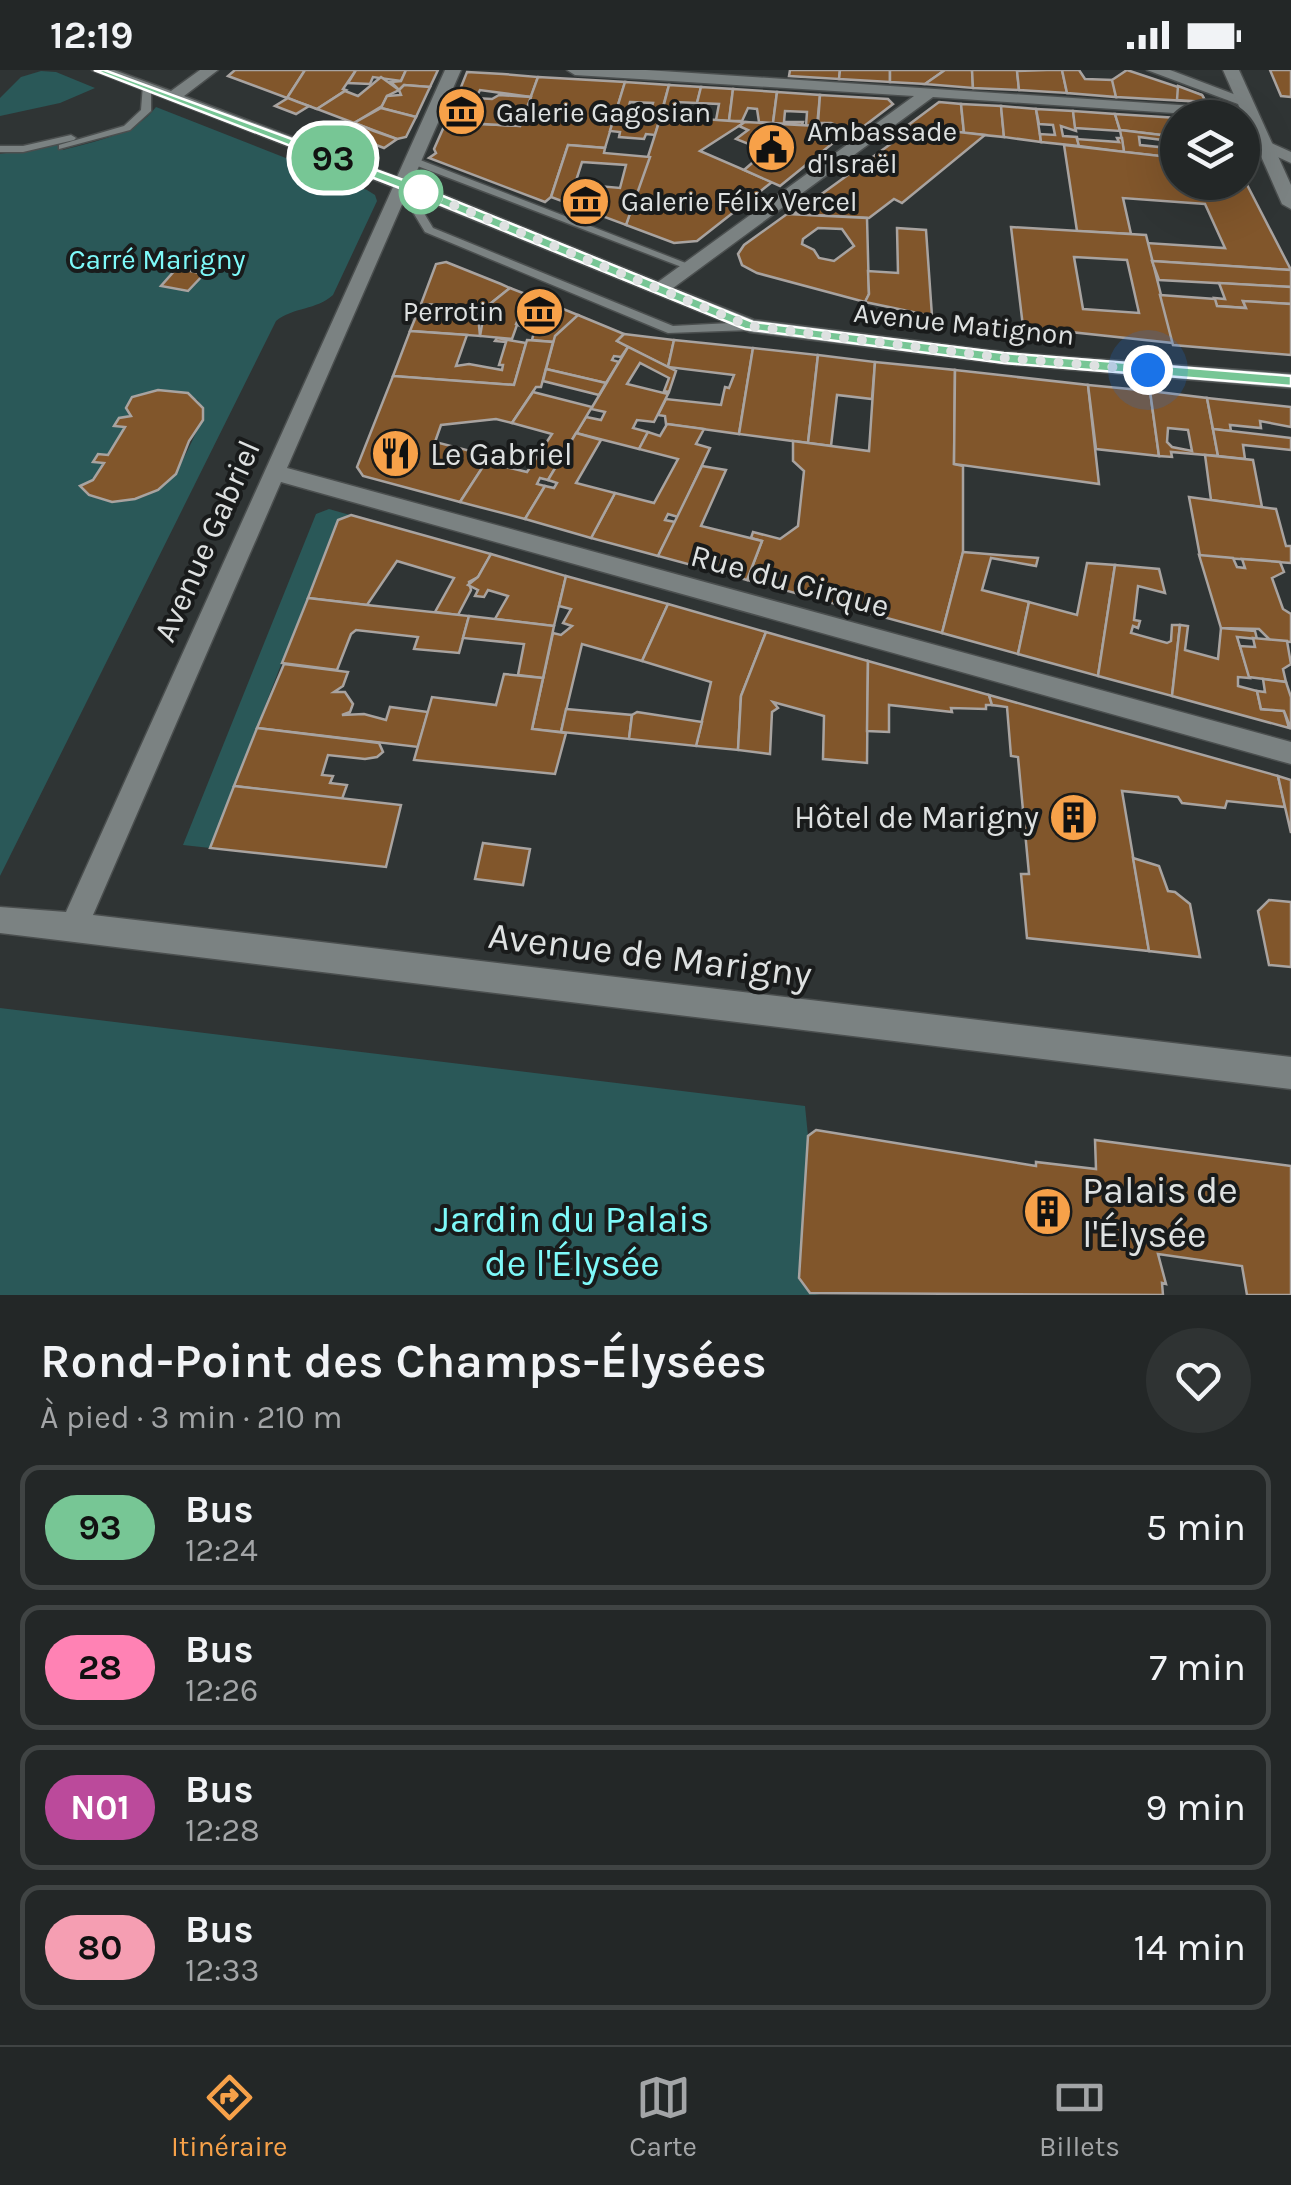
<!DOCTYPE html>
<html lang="fr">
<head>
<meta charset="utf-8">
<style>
  :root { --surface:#232727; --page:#2f3333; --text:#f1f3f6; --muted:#a3a5a7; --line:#404444; --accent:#f7a149 }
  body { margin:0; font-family:Karla,sans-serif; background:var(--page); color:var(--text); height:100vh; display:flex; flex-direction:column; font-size:38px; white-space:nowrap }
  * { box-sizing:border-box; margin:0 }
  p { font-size:32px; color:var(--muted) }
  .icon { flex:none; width:55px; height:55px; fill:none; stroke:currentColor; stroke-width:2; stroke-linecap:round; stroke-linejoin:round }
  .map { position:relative; height:1225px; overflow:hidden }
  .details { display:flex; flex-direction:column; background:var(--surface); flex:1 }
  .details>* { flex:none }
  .badge { padding:0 20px; border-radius:32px; font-size:35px; line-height:65px }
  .controls { position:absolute; left:1160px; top:30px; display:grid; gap:20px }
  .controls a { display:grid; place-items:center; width:100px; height:100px; border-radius:50%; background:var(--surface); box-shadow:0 10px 40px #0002,0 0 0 2px var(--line); font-size:50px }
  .you { position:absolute; width:50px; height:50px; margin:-25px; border:8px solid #fff; border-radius:50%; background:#1a73e8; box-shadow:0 0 0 15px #1a73e833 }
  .map>.badge { position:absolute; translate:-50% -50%; box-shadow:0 0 0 5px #fff }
  .round { display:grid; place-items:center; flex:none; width:105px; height:105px; border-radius:52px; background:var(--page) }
  .summary { display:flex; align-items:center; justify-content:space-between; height:170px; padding:0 40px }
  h1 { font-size:48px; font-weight:600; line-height:75px }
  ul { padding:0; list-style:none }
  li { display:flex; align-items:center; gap:30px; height:125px; margin:0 20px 15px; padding:0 20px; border:5px solid var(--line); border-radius:20px }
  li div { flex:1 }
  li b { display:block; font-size:38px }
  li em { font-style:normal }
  li .badge { min-width:110px; font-weight:700; text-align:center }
  .status { display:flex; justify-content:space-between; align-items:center; height:70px; padding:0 50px; background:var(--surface); direction:ltr }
  .status svg { height:28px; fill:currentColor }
  .menu { display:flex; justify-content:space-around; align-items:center; height:140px; border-top:2px solid var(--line); background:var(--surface); font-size:28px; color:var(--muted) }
  .menu a { display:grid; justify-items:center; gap:5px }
  .menu .selected { color:var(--accent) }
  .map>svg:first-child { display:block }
</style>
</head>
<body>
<div class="status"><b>12:19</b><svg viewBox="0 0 49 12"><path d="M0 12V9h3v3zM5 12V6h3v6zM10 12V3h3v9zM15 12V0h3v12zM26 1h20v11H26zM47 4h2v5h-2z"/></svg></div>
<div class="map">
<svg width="1291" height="1225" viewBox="0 0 1291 1225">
  <rect width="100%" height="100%" fill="#2f3434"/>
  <!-- green -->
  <g fill="#2a5858" fill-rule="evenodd">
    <path d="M41,1L56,2L95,18L60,33L0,46V28L21,7Z"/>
    <path d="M156,37L367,120L375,125L377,131L333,225C317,240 293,237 276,251L0,806V84L60,74L63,80C96,71 136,64 156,37ZM169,320L198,330L204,345C201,353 178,402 172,408C151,432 102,443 80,416L93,410L104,393L94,391L98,384L108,385L125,357L115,356L119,348L130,349L126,338L132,327Z"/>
    <path d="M329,439L350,445L337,450L210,778L183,775L316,444Z"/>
    <path d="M0,938L805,1036L808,1066L799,1208L810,1223L820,1225H0Z"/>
  </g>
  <!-- building -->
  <g fill="#81562b" stroke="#a8a3a0" stroke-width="2.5" fill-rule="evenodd">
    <path d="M235,0H305L287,28L228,6Z"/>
    <path d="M305,0H356L343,19L346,20L317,39L287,28Z"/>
    <path d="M356,0H406L401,11L373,7L370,14L348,13Z"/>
    <path d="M406,0H438L430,17L404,15L399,20L391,12L401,11Z"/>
    <path d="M790,0H840L839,9L789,6Z"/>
    <path d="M840,0H890V12L839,9Z"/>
    <path d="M890,0H945L925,14L890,12Z"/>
    <path d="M945,0H972L973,18L925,14Z"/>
    <path d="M972,0H1017L1019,20L973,18Z"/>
    <path d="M1047,0H1062L1067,23L1019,20L1017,1Z"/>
    <path d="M1062,0H1079L1085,9L1113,10L1116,27L1067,23Z"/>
    <path d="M1127,0L1202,25L1206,32L1116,27L1112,10Z"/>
    <path d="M1270,0H1291V27L1281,26Z"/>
    <path d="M467,2L503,4L538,7L531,27L480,20L476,28L457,27Z"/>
    <path d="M381,7L399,20L387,26L382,36L354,53L317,39L345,21L358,26Z"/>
    <path d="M538,7L625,12L605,78L568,75L551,127L545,132L429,88L436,83L434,79L446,52L520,56Z"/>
    <path d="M625,12L669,15L655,65L646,64L644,69L619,67L620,62L610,61ZM630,32L653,33L648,51L625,50Z"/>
    <path d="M404,15L430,17L416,47L381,38L387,26L401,25L399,20Z"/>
    <path d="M669,15L701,17L697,33L676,32L672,47L661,46Z"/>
    <path d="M1178,16L1202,25L1206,32L1177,30Z"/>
    <path d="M701,17L733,19L729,51L716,50L719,34L697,33Z"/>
    <path d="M733,19L777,22L773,53L759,52L757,39L748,38L742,51H729Z"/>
    <path d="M777,22L820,25L817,56H806L807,42L785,41L784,52H803L802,55L773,53Z"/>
    <path d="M499,25L531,27L520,56L446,52L457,27L492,29Z"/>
    <path d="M820,25L888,29L893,34L855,63L831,53H818Z"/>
    <path d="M288,28L298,32L309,36L296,44L275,36Z"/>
    <path d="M939,32L961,34L964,63L907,56Z"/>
    <path d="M961,34L1001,36L1004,67L964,63Z"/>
    <path d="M1001,36L1036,39L1041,72L1004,67Z"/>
    <path d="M381,38L416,47L406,67L397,69L354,53Z"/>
    <path d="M1036,39L1073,41L1076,61L1061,56L1063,66L1077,67L1079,76L1041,72L1040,64L1055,65L1053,55L1039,54Z"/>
    <path d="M1073,41L1115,44L1120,61L1075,58Z"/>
    <path d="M1115,44L1178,48V67L1120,60Z"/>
    <path d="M661,46L745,52L700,81L772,112L697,171L674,173L626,155Z"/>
    <path d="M745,52L817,56L825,53L812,63L833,73L780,116L744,100L766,81L736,69L748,60L739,56Z"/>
    <path d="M355,53L374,61L397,69L384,78L342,62Z"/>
    <path d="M914,57L985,65L902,133L894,129L869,148L794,144Z"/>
    <path d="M1120,60L1178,67V72L1139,67L1140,75L1178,79V88L1124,82Z"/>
    <path d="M1117,68H1122L1124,82L1079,76L1077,69L1119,72Z"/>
    <path d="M568,75L605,78L604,83L650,87L626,155L551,127ZM582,92L626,95L620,118L575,114Z"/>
    <path d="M1064,75L1178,88V112H1242V105L1291,200L1151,191L1147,173L1225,178L1205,134L1123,128L1131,164L1077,161Z"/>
    <path d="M787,144L867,148L869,224L865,232L757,203L742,195L738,184L744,175ZM818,158L842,159L854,176L834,191L819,188L814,180L802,174L803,169Z"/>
    <path d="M1011,157L1146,165L1173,273L1042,259L1043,266L1024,265ZM1074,187L1127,190L1139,243L1083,239Z"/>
    <path d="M897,158L926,160L932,246L865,232L869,224L868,201L898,203Z"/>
    <path d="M1152,191L1291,200V217L1159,210Z"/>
    <path d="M446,192L501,214L510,218L485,238L421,234L436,194Z"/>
    <path d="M177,198L204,204L188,221L161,216Z"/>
    <path d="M1219,213L1291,217V234L1243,231L1246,238L1217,236L1214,228L1225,229Z"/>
    <path d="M510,218L536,228L523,238L512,269L480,266L485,238Z"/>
    <path d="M1160,225L1215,229L1217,236L1246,238L1243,231L1291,234V285L1173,275Z"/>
    <path d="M536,228L578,245L553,272L532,270L534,262L516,254L523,238Z"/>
    <path d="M421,234L467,237L464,244L478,245L480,266L410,261Z"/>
    <path d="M578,245L624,264L617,271L628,277L621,287L614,286L612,290L619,292L606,313L546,299L555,266Z"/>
    <path d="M410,261L467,265L456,296L469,294L502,300L503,295H499L506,272L495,271L497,268L526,273L514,315L393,306Z"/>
    <path d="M624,264L674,270L668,297L617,271Z"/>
    <path d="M527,270L553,272L541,317H536L512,353L496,349L441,355L435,372L490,386L460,432L363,406L357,397L393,306L514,315Z"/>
    <path d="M674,270L753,278L739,364L666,354L665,346L658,345L666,329L721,335L725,317L729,318L734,305L668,297Z"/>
    <path d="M628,277L676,301L669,322L664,321L669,308L640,293L627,314L668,324L654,352L637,350L633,358L648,362L639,379L576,363L586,347L601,350L605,342L591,339Z"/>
    <path d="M753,278L818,285L808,373L739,364Z"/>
    <path d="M818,285L875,292L872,329L837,325L831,376L808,373Z"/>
    <path d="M875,292L955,300L954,394L963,396V482L942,563L747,510L762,471L751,468L753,462L780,469L798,456L804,401L793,391V371L869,381Z"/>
    <path d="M546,299L606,313L599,325L543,311Z"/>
    <path d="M955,300L1088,315L1099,414L954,394Z"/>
    <path d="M1088,315L1150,321L1159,386L1096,379Z"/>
    <path d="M158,320L188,323L203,338V350L189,371L176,404L158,420L135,429L112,432L89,425L80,416L93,410L104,393L93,392L98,384L108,385L125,357L114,356L119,348L131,346L126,338L132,327Z"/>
    <path d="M1150,321L1207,328L1218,386L1171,382L1172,387L1159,386ZM1168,358L1188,360L1192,381L1172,377L1167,372Z"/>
    <path d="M533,322L592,337L548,410L540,408L537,414L545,416L525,449L460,432L486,392L527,402L552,364L512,353Z"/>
    <path d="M1207,328L1291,337V357L1260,351L1261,358L1230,355L1231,361L1213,359Z"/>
    <path d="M667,354L704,359L696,374L710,378L678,447L668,444L665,450L675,452L658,486L591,468L615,423L654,433L678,389L639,379L648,362L660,366Z"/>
    <path d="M1213,359L1291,368V380L1243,375L1245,389L1218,386Z"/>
    <path d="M576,363L601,370L576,413L615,423L591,468L525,449L545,416L554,418L557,413L548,410Z"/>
    <path d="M1205,385L1253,390L1262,437L1211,430Z"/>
    <path d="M702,396L726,400L701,456L762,471L747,510L658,486Z"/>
    <path d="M1189,427L1276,439L1286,476H1291V493L1200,486Z"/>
    <path d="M351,445L491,484L478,507L469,512L471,520L458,545L435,542L454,508L397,491L367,535L308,528L338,450Z"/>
    <path d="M963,482L1038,488L1036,496L991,488L982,520L1029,532L1018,584L942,563Z"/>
    <path d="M491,484L566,506L554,556L495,549L508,526L488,520L484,527L475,526L478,520L468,515L478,507Z"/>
    <path d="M1199,485L1233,488L1237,497L1245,498L1242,489L1280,492L1284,502L1272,508L1283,539L1291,544V572L1270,570L1259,559L1221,558Z"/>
    <path d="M1087,493L1115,495L1098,606L1018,584L1029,532L1077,545Z"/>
    <path d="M1115,495L1159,499L1165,523L1138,516L1134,550L1140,551L1138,558L1133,556L1131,563L1167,573L1171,571L1172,555H1180L1172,626L1098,606Z"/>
    <path d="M566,506L668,534L642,591L582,574L561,662L532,659L553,563L561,565L572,556L563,553L571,539L559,536Z"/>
    <path d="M308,528L367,535L469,546L459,583L414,579L418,567L356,560L351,564L337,600L282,593Z"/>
    <path d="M668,534L766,562L741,626L738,680L696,676L711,612L642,591Z"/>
    <path d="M469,546L554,556L543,608L518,605L524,574L463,568Z"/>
    <path d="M1180,555L1188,556L1185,580L1218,589L1221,558L1255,561L1257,569L1237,567L1250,608L1238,607V616L1257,621L1261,639L1284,641L1289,658L1172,626Z"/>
    <path d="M766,562L868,591L867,693L823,689L824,646L773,632L778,638L772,642L770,684L738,680L741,626Z"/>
    <path d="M1253,568L1287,571L1291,594L1283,599L1286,612L1249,607L1240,576L1255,577Z"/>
    <path d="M868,591L989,625L992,635H986V639L951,638L952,642L889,635V662L867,661Z"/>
    <path d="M284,594L348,602L343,616L334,622H345L353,634L350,642L342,645L364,644L386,650L390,637L428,642L418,677L257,658Z"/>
    <path d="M504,604L543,608L532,659L566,663L555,704L414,690L432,627L496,635Z"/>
    <path d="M1263,609L1286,612L1291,627V659L1284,641L1261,639L1257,621L1265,622Z"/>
    <path d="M989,625L1278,706L1285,737L1227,731L1225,738L1182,733L1178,727L1122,721L1149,881L1027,868L1021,804H1029L1018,687L1011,686L1007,637L992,635Z"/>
    <path d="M566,639L632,645L629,669L561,662Z"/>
    <path d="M637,642L702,652L696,676L629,669L632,645Z"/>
    <path d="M257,658L379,673L383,682L377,687L365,689L328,685L322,705L333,706L330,713L347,715L342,729L234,716Z"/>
    <path d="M1278,706L1291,710V763L1285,737Z"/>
    <path d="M234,716L401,735L386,797L210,778Z"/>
    <path d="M483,773L530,779L523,815L475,809Z"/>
    <path d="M1133,788L1159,796L1168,821L1175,822L1190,834L1200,887L1149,881Z"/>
    <path d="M1269,830L1291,832V897L1269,895L1258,841Z"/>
    <path d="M816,1060L1036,1096V1092L1096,1099L1095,1070L1291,1096V1225H1247L1242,1196L1158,1184L1166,1214L1162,1213L1163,1225L810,1223L799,1208L808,1066Z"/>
  </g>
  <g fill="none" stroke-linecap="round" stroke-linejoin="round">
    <defs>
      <g id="lane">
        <path d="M143,15L151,17V41L130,60L59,79V75L124,56L141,40Z"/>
        <path d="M71,65L76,68L74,70L23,82H0V76H23Z"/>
        <path d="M407,88H415L696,197L687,199L407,92Z"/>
        <path d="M397,112H405L433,158L673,256L750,252L756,256L750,260L668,263L425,162L396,114Z"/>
      </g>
      <g id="street">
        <path d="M92,0H114L171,21L200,0H218L184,26L397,107L445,0H461L412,112L658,212L914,26L575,5L567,0H646L1255,40L1257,43L1249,48L933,27L673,218L754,250L1004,282L1291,304V318L1004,294L750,262L407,123L287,398L1291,672V694L281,412L93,845L1291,987V1019L0,863V837L66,842L393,117Z"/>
        <path d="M1147,0H1170L1252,31L1238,34Z"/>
        <path d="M1262,69L1291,82V93L1256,77V71Z"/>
      </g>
      <path id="secondary" d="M1223,0H1239L1291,115V139L1282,134Z"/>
    </defs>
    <!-- lane casing -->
    <use href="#lane" stroke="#4b4f4f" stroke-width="3"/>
    <!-- street casing -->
    <use href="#street" stroke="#4b4f4f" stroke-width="3"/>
    <!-- secondary casing -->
    <use href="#secondary" stroke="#4b4f4f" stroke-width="3"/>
    <!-- lane -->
    <use href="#lane" fill="#7b8282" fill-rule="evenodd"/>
    <!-- street -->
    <use href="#street" fill="#7b8282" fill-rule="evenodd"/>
    <!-- secondary -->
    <use href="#secondary" fill="#7b8282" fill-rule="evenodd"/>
  </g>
  <!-- line -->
  <path fill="#77c695" stroke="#fff" stroke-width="2.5" d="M94,0H104L406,111L753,252L1004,283L1291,306V316L1004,293L745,259L397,117Z"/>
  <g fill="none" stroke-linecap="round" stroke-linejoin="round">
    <!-- walk -->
    <path stroke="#dee1e1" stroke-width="10" stroke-dasharray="0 18" d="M421,122L750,256L1004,288L1148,300"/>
  </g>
  <!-- icons -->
  <defs>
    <symbol id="museum-disc" viewBox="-11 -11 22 22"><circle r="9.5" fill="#f7a149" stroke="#191b1b"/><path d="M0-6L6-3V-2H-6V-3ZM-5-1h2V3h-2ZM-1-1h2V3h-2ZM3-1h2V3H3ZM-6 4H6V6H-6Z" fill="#111"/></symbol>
    <symbol id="civic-disc" viewBox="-11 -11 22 22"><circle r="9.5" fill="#f7a149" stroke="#191b1b"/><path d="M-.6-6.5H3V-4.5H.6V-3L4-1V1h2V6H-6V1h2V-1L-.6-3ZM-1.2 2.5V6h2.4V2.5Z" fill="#111"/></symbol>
    <symbol id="restaurant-disc" viewBox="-11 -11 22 22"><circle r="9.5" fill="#f7a149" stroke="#191b1b"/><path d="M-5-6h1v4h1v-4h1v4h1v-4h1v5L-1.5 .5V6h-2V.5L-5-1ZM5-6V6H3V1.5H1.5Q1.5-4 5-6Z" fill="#111"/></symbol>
    <symbol id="building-disc" viewBox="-11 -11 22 22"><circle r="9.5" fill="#f7a149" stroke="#191b1b"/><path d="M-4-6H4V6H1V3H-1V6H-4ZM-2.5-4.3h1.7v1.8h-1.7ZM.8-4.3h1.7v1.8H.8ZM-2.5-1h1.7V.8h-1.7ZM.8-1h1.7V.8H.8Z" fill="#111"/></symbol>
  </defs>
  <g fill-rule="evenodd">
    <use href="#museum-disc" x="434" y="14" width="55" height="55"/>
    <use href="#civic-disc" x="744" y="50" width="55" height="55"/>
    <use href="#museum-disc" x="558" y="104" width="55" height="55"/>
    <use href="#museum-disc" x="512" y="214" width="55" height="55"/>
    <use href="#restaurant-disc" x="368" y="356" width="55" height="55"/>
    <use href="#building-disc" x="1046" y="720" width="55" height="55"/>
    <use href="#building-disc" x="1020" y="1114" width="55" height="55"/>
  </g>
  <!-- markers -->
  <circle fill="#fff" stroke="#77c695" stroke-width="5" cx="421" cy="122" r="20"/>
  <g text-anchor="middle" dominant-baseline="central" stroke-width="8" stroke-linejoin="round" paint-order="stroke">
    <!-- far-poi labels -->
    <g font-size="28" fill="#dee1e1" stroke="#191b1b" text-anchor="start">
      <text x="496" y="42">Galerie Gagosian</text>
      <text x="807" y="61">Ambassade<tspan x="807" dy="32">d'Israël</tspan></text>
      <text x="621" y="131">Galerie Félix Vercel</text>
      <text x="504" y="241" text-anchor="end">Perrotin</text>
    </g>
    <!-- far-park labels -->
    <g font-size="28" fill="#7efafa" stroke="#191b1b">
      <text x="157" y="189">Carré Marigny</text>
    </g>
    <!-- far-street labels -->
    <g font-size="28" fill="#dee1e1" stroke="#191b1b">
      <text transform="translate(964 254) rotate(6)">Avenue Matignon</text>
    </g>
    <!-- poi labels -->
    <g font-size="32" fill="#dee1e1" stroke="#191b1b" text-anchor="start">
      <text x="430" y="384">Le Gabriel</text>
      <text x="1039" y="747" text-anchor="end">Hôtel de Marigny</text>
    </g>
    <!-- street labels -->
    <g font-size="32" fill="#dee1e1" stroke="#191b1b">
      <text transform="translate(207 471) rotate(-66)">Avenue Gabriel</text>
      <text transform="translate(790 511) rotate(15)">Rue du Cirque</text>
    </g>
    <!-- near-street labels -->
    <g font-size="38" fill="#dee1e1" stroke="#191b1b">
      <text transform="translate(650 885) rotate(7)">Avenue de Marigny</text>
    </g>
    <!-- near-poi labels -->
    <g font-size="38" fill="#dee1e1" stroke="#191b1b" text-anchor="start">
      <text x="1082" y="1120">Palais de<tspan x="1082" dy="44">l'Élysée</tspan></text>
    </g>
    <!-- near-park labels -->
    <g font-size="38" fill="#7efafa" stroke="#191b1b">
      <text x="572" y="1149">Jardin du Palais<tspan x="572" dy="44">de l'Élysée</tspan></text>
    </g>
  </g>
</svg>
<div class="controls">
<a><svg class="icon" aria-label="layers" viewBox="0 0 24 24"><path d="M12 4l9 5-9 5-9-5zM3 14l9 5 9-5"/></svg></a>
</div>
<div class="you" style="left:1148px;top:300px"></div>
<b class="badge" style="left:333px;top:88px;background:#77c695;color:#111">93</b>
</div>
<section class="details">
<div class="summary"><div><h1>Rond-Point des Champs-Élysées</h1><p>À pied · 3 min · 210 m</p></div><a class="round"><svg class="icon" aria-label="heart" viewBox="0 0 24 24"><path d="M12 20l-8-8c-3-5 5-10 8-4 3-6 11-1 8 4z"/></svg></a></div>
<ul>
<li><span class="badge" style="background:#77c695;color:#111">93</span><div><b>Bus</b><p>12:24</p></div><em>5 min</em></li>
<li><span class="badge" style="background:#ff82b4;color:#111">28</span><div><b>Bus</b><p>12:26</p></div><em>7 min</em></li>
<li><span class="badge" style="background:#bb4a9b;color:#fff">N01</span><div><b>Bus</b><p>12:28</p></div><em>9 min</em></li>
<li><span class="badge" style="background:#f59eb2;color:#111">80</span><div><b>Bus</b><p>12:33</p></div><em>14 min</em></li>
</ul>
</section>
<nav class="menu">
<a class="selected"><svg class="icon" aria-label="directions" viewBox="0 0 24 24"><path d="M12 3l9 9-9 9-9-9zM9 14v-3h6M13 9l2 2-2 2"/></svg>Itinéraire</a>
<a><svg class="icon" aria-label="map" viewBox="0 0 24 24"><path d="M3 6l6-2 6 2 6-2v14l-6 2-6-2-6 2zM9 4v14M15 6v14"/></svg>Carte</a>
<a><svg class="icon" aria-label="tickets" viewBox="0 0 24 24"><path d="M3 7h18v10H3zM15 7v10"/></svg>Billets</a>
</nav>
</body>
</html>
